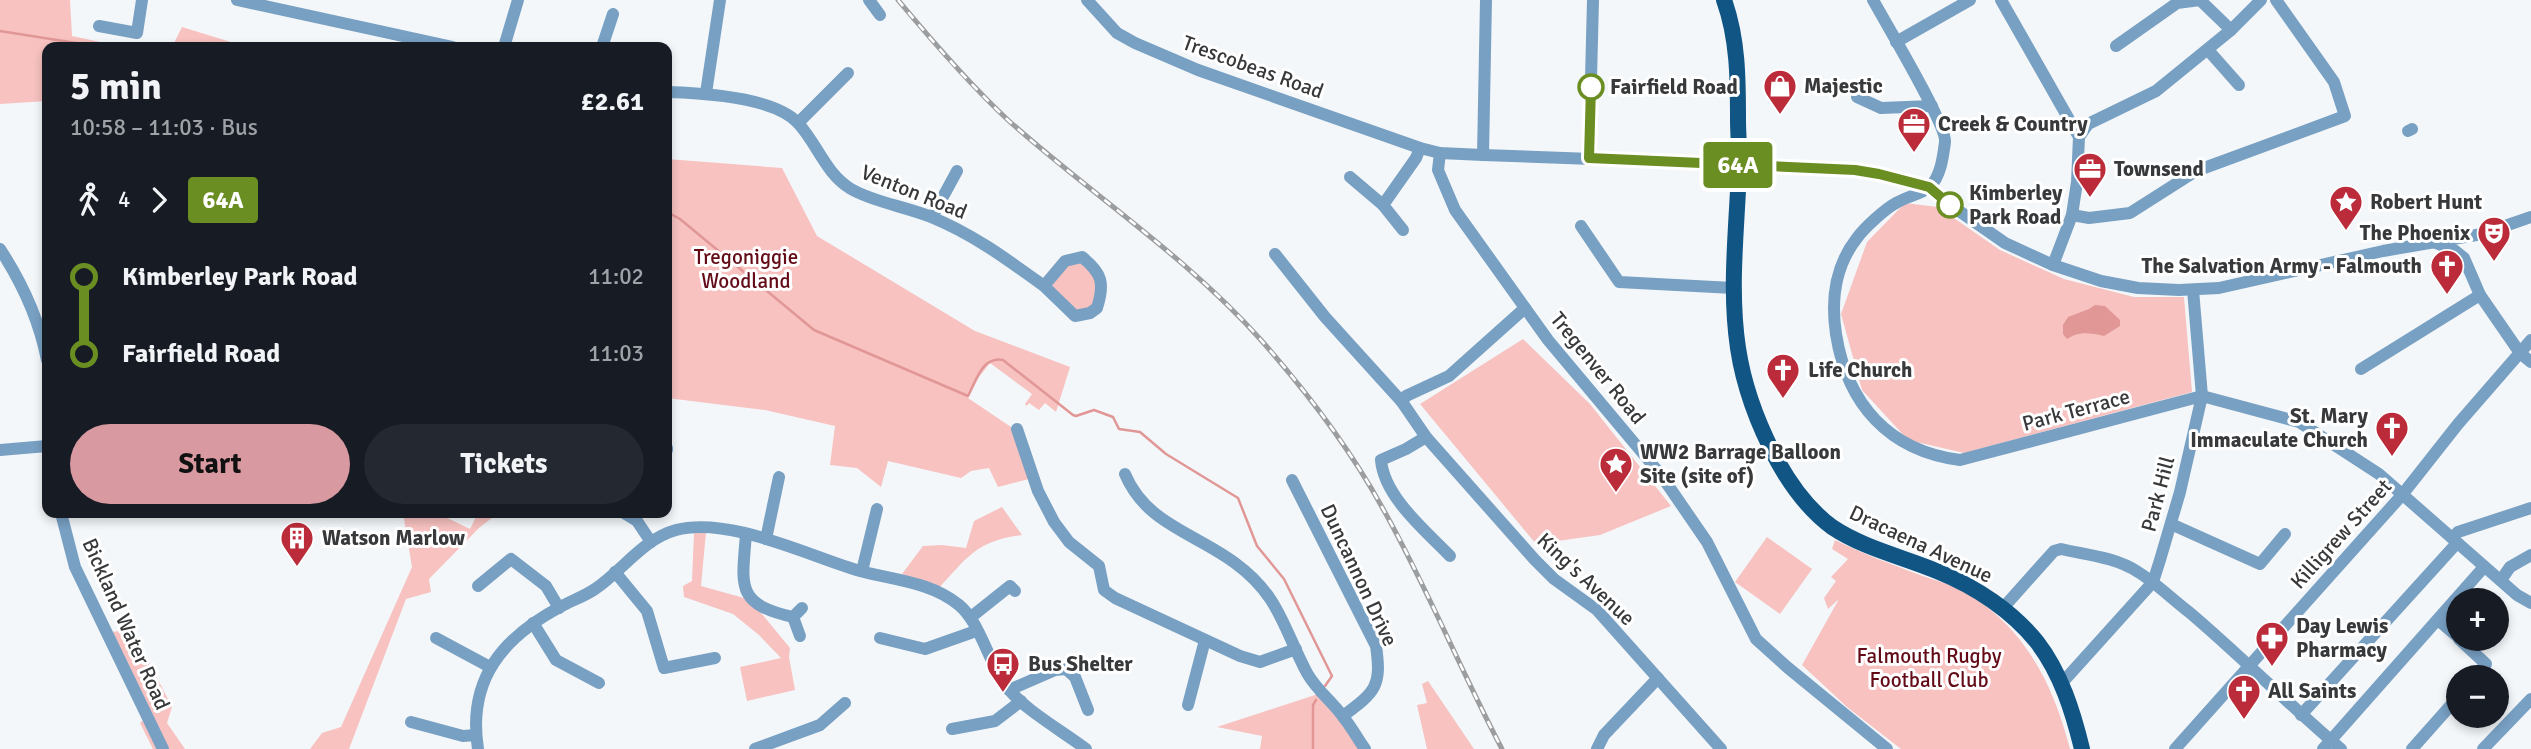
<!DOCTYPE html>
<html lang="en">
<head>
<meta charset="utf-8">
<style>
  :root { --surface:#171b24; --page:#242831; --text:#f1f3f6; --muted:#9ea1a6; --accent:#d999a1 }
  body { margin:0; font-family:Signika,sans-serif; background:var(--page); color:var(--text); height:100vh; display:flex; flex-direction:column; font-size:26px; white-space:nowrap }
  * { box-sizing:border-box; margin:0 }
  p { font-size:23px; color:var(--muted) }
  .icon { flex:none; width:38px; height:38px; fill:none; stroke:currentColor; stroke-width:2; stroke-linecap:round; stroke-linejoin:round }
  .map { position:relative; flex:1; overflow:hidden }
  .panel { position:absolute; left:42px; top:42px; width:630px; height:476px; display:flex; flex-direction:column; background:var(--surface); border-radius:14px; box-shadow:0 4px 10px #0003 }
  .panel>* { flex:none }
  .badge { padding:0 14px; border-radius:5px; font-size:24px; line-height:46px }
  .buttons { position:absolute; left:2446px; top:588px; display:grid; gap:14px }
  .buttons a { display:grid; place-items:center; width:63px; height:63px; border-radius:50%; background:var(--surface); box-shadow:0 4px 10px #0003; font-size:35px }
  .map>.badge { position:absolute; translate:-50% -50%; box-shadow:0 0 0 4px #fff }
  .legs { display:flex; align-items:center; gap:10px; height:77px; padding:0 28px; font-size:23px }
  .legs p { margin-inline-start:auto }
  .overview { display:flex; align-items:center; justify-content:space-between; height:119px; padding:0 28px }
  h1 { font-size:38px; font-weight:800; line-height:52px }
  .button { display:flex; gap:14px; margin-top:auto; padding:14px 28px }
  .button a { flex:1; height:80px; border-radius:42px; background:var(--accent); color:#111; font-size:28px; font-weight:800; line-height:80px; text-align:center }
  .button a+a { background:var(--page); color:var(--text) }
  ul { padding:0 28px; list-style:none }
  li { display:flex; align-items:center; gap:24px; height:77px; font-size:26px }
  li i { display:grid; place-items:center; width:10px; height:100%; margin:0 9px; background:currentColor }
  li i::after { content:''; width:18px; height:18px; margin:-9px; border:5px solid; border-radius:50%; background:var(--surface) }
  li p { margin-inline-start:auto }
  li:first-child i { background:linear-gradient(#0000 50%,currentColor 0) }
  li:last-child i { background:linear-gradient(currentColor 50%,#0000 0) }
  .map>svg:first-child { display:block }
</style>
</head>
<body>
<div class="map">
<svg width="2531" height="749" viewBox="0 0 2531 749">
  <rect width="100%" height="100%" fill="#f4f7fa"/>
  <!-- green -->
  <g fill="#f7c2c0">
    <path d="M0,0H70L72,36L124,47H47V101L0,104Z"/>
    <path d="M182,27L247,47H172Z"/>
    <path d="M667,159L782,168L817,236L975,331L1070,367L1056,412L1045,403L1039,410L1029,403L1027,406L1025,404L1032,394L990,363L979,377L968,398L1011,427L1033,478L998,487L989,468L971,471L961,478L888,461L881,487L857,468L830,465L835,426L765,410L667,398L671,368L667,370Z"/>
    <path d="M1905,203L1938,207L2000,250L2064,279L2134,297H2184L2192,392L1964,453L1908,440L1862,390L1841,314L1867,242Z"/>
    <path d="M1082,261L1097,279L1094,307L1076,313L1051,287L1068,264Z"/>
    <path d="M1523,339L1590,404L1671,506L1600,535L1536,544L1420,404Z"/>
    <path d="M1002,507L1022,535C976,541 968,557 938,589L902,574L923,546L942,545L966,548L974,521Z"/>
    <path d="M403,513H437L470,529L478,513H498L479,528L429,579L431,592L406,599L349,749H310L322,733L341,727L412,567Z"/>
    <path d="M706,532L701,586L744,598L762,614L790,648L789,657L795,690L747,701L740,667L781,658L759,635L733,614L684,597L683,586L692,581L694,533Z"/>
    <path d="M1767,537L1812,569L1780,614L1735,582Z"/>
    <path d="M1835,540C1863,554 1891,564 1920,575C1933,580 1948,583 1960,590C2023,623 2053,683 2070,749H1901L1847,707L1802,665L1839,599L1828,609L1824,598L1836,581L1831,577L1848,559L1832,549Z"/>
    <path d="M132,629L172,707L167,723L185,749H153L140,723L150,714L112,632Z"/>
    <path d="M1428,681L1474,749H1427L1417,705L1427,703L1422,684Z"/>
    <path d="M1321,693L1365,749H1260L1262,736L1217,727Z"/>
  </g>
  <!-- water -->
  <path fill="#e19796" d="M2095,305L2105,306L2120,320V326L2104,336C2089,333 2080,331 2067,339L2063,334V325L2068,317L2089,309Z"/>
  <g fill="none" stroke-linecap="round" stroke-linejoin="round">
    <!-- stream -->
    <g stroke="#e19796" stroke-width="2.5">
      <path d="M0,31L101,47"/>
      <path d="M183,47L210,43L232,47"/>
      <path d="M667,212L680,219L814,330L968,396C976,381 982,356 1003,360L1073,415L1076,416L1094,410L1113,417L1119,429L1140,432L1166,454L1238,498L1257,546L1284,579L1332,676L1325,686"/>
      <path d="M1313,749V705L1316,700"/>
    </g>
    <!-- minor -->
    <g stroke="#78a0c3" stroke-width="12">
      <path d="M237,0L453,47"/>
      <path d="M869,0L880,15"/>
      <path d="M1087,0L1117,33L1135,43L1198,70L1420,148L1440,153L1483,155L1756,165L1855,170L1879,174L1929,187L1939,197L2005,243L2053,265L2101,281L2138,288L2179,290L2219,288L2383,251L2482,234L2531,217"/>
      <path d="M1873,0C1885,22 1947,125 1945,142C1943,157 1941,175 1930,187C1921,194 1906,197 1896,203C1885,209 1864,228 1857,238C1835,266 1831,301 1836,334C1847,404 1889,451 1960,460L2202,396L2299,422L2379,474L2517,595L2531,603"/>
      <path d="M2001,0L2079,137L2077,182L2072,215L2053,265"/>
      <path d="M99,26L137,33L142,0"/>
      <path d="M1896,42L1970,0"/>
      <path d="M2116,46L2177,3L2200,0L2231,30"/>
      <path d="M504,47L518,0"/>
      <path d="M602,47L613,14"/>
      <path d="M2208,50L2239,85"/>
      <path d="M667,92C701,93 774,97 798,123C818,145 825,173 851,189C873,202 907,207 931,217C973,234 1008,260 1044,286L1065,261L1082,257C1102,273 1105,283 1097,308L1090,313L1075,316L1044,286"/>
      <path d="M706,93L720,0"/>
      <path d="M1857,97L1881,108L1932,106"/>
      <path d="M798,123L848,73"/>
      <path d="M2408,131L2412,129"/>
      <path d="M2079,137L2088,124L2156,91L2231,30L2261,0"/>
      <path d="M1440,153L1438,170L1455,210L1548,340L1661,475L1707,542L1756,639L1787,667L1887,749"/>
      <path d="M1483,155L1486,0"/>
      <path d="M1589,158L1593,0"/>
      <path d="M1350,177L1383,205"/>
      <path d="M2072,215L2089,218L2130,213L2196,171L2345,116L2334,82L2276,0"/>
      <path d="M932,217L957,171"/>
      <path d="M1581,226L1619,282L1733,288"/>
      <path d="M1403,230L1383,205L1416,158L1420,148"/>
      <path d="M2433,242L2454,250L2464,258L2480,295L2520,353L2531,362"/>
      <path d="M0,249C23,284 39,319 47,360"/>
      <path d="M1275,254L1325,317L1402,402L1426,437L1535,560L1554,579L1597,610L1721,749"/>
      <path d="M2361,369L2480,295"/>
      <path d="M1402,402L1406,396L1449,376L1525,308"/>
      <path d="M1017,429L1038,491L1054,522L1069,542L1099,566L1104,590L1115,598L1240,656L1260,662L1296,649"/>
      <path d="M1426,437L1406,449L1381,460C1384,497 1426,531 1450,556"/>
      <path d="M0,450L47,446"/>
      <path d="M667,450V448"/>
      <path d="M1125,474C1146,524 1195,533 1235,563C1280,596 1283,628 1307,673C1317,691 1333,702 1344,718C1352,728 1358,739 1365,749"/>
      <path d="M1292,480L1376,646C1382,687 1375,692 1343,716"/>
      <path d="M61,513L75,567L163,749"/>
      <path d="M624,513L637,521L651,542"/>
      <path d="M2171,524L2260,564L2285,534"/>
      <path d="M746,534C742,586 735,604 793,617L802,608"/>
      <path d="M2452,538L2458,532L2531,508"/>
      <path d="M766,539L779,477"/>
      <path d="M862,571L877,509"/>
      <path d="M615,572L647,611L664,668L715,658"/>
      <path d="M2501,580L2510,567L2531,555"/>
      <path d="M478,586L511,559L546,586L559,608"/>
      <path d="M2003,608L2054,551L2061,549C2087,555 2115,557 2138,572C2156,583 2172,599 2189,612C2241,656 2289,705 2341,749"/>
      <path d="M793,617L800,636"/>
      <path d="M971,617L1010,586L1015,591"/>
      <path d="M2438,620L2459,638"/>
      <path d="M533,623L556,660L599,683"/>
      <path d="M436,638L490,667"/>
      <path d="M880,638L925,649L976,631"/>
      <path d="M2459,639L2486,664L2475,677"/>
      <path d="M2061,684L2153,582L2160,560L2180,492L2202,396L2193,290"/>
      <path d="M1009,690L1055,670L1066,669L1075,677L1088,710"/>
      <path d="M1188,705L1205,640"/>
      <path d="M2301,715L2457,543"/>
      <path d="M411,722L463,736L476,735"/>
      <path d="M952,729L995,721L1021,701"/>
      <path d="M478,749C467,679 503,637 562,606C573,600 585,596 595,589C622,571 643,539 676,530C729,516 809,556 860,571C894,580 931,582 959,605C980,622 989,664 1007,687C1023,709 1064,732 1086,749"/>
      <path d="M755,749L820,725L845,703"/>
      <path d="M1597,749L1604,735L1658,678"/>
      <path d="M2175,749L2402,495L2458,424L2531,340"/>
      <path d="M2323,749L2484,567"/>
      <path d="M2412,749L2459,696"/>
      <path d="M2483,749L2531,699"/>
    </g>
    <!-- major -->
    <path stroke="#115585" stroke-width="16" d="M1724,0C1738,39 1738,79 1738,120C1738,136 1740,152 1739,168C1737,228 1729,288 1738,348C1744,388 1759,427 1778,462C1792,487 1809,510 1832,527C1865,549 1904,557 1939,572C1976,587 2012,611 2037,642C2061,673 2073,712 2082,749"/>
    <defs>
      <path id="rail" d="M898,0C933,42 969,84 1009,121C1092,195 1186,256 1261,340C1306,391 1349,447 1382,507C1426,585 1460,669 1502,749"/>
    </defs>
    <!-- rail casing -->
    <use href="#rail" stroke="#9b9d9f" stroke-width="5"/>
    <!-- rail -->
    <use href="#rail" stroke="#fff" stroke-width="2.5" stroke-dasharray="8" stroke-linecap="butt"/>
  </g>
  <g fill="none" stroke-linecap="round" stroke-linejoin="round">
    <defs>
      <path id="line-1" d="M1591,87L1589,158L1855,170L1879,174L1929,187L1950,205"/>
    </defs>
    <!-- line-1 casing -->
    <use href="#line-1" stroke="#fff" stroke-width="16"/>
    <!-- line-1 -->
    <use href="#line-1" stroke="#6b8e23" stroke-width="10"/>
  </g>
  <!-- icons -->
  <defs>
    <symbol id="shop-pin" viewBox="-11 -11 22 30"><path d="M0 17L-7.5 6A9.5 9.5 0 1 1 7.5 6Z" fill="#bb2b3a" stroke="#fff"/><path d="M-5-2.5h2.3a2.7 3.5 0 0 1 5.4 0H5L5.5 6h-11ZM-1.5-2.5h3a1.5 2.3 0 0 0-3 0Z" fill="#fff"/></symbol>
    <symbol id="office-pin" viewBox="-11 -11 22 30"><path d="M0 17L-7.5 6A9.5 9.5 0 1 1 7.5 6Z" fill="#bb2b3a" stroke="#fff"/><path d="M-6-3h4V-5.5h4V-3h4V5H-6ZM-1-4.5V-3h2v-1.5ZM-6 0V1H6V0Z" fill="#fff"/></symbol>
    <symbol id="sight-pin" viewBox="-11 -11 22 30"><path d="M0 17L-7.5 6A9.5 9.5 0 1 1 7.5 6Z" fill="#bb2b3a" stroke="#fff"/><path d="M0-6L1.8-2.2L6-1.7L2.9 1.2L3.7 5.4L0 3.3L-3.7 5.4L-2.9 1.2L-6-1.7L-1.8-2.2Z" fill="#fff"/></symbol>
    <symbol id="theatre-pin" viewBox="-11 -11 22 30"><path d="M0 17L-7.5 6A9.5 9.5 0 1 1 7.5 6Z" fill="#bb2b3a" stroke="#fff"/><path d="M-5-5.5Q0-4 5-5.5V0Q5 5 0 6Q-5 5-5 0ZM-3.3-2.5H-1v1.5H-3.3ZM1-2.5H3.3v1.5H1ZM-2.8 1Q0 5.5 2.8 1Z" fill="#fff"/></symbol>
    <symbol id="church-pin" viewBox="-11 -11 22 30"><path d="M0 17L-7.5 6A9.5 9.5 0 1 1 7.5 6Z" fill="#bb2b3a" stroke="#fff"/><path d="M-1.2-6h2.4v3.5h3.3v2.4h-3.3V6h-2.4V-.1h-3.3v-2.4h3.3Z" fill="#fff"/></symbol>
    <symbol id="building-pin" viewBox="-11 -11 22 30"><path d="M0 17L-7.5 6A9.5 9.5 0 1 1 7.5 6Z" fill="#bb2b3a" stroke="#fff"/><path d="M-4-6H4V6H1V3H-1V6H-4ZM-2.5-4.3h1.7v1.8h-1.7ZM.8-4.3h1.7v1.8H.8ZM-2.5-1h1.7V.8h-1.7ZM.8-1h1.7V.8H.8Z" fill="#fff"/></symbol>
    <symbol id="pharmacy-pin" viewBox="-11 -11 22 30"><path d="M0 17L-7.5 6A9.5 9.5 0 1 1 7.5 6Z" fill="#bb2b3a" stroke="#fff"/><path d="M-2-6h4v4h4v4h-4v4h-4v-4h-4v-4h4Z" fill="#fff"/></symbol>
    <symbol id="bus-pin" viewBox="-11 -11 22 30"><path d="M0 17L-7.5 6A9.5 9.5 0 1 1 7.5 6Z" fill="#bb2b3a" stroke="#fff"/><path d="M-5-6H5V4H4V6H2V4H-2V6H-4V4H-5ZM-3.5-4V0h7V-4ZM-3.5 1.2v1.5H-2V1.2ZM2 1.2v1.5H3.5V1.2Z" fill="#fff"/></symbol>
  </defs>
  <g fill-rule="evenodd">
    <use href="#shop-pin" x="1761" y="67" width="38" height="52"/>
    <use href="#office-pin" x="1895" y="105" width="38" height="52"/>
    <use href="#office-pin" x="2071" y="150" width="38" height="52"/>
    <use href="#sight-pin" x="2327" y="183" width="38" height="52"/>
    <use href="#theatre-pin" x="2475" y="214" width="38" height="52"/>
    <use href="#church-pin" x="2428" y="247" width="38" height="52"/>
    <use href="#church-pin" x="1764" y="351" width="38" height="52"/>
    <use href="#church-pin" x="2373" y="409" width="38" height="52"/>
    <use href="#sight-pin" x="1597" y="445" width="38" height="52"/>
    <use href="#building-pin" x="278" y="519" width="38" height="52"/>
    <use href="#pharmacy-pin" x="2253" y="619" width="38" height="52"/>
    <use href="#bus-pin" x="984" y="645" width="38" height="52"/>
    <use href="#church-pin" x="2225" y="672" width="38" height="52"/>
  </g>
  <!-- markers -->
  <g fill="#fff" stroke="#6b8e23" stroke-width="3.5">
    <circle cx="1591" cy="87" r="12"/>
    <circle cx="1950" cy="205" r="12"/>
  </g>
  <g text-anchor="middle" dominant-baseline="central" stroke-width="6" stroke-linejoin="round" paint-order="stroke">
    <!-- street labels -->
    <g font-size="21" fill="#38393b" stroke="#fff">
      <text transform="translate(1253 67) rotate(20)">Trescobeas Road</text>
      <text transform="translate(914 192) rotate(22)">Venton Road</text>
      <text transform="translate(1598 368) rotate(51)">Tregenver Road</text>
      <text transform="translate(2076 410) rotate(-15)">Park Terrace</text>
      <text transform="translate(2158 494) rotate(-75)">Park Hill</text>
      <text transform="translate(2341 534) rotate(-48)">Killigrew Street</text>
      <text transform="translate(1921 544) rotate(25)">Dracaena Avenue</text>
      <text transform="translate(1359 575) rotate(65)">Duncannon Drive</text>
      <text transform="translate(1586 579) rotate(43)">King's Avenue</text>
      <text transform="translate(126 624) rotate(66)">Bickland Water Road</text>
    </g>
    <!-- poi labels -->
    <g font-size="21" font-weight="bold" fill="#38393b" stroke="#fff" text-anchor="start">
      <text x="1804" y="86">Majestic</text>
      <text x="1938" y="124">Creek &amp; Country</text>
      <text x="2114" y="169">Townsend</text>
      <text x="2370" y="202">Robert Hunt</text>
      <text x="2470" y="233" text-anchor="end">The Phoenix</text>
      <text x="2422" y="266" text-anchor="end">The Salvation Army - Falmouth</text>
      <text x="1808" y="370">Life Church</text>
      <text x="2368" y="416" text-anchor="end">St. Mary<tspan x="2368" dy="24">Immaculate Church</tspan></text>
      <text x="1640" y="452">WW2 Barrage Balloon<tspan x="1640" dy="24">Site (site of)</tspan></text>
      <text x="322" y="538">Watson Marlow</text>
      <text x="2296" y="626">Day Lewis<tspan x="2296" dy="24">Pharmacy</tspan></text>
      <text x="1028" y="664">Bus Shelter</text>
      <text x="2268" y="691">All Saints</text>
    </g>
    <!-- stop labels -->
    <g font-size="21" font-weight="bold" fill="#38393b" stroke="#fff" text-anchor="start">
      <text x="1610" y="87">Fairfield Road</text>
      <text x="1969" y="193">Kimberley<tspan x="1969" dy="24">Park Road</tspan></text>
    </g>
    <!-- park labels -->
    <g font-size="21" fill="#630b17" stroke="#fff">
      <text x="746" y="257">Tregoniggie<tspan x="746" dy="24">Woodland</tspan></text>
      <text x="1929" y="656">Falmouth Rugby<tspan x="1929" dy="24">Football Club</tspan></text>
    </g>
  </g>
</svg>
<div class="buttons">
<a>+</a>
<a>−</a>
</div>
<b class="badge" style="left:1738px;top:165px;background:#6b8e23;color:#fff">64A</b>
<section class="panel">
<div class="overview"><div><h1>5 min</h1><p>10:58 – 11:03 · Bus</p></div><b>£2.61</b></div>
<div class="legs"><svg class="icon" aria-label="walk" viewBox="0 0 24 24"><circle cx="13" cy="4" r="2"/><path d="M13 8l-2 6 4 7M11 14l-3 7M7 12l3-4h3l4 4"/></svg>4<svg class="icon" aria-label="forward" viewBox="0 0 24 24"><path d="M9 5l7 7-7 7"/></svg><b class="badge" style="background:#6b8e23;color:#fff">64A</b></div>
<ul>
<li><i style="color:#6b8e23"></i><b>Kimberley Park Road</b><p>11:02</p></li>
<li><i style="color:#6b8e23"></i><b>Fairfield Road</b><p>11:03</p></li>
</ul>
<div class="button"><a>Start</a><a>Tickets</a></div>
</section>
</div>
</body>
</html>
